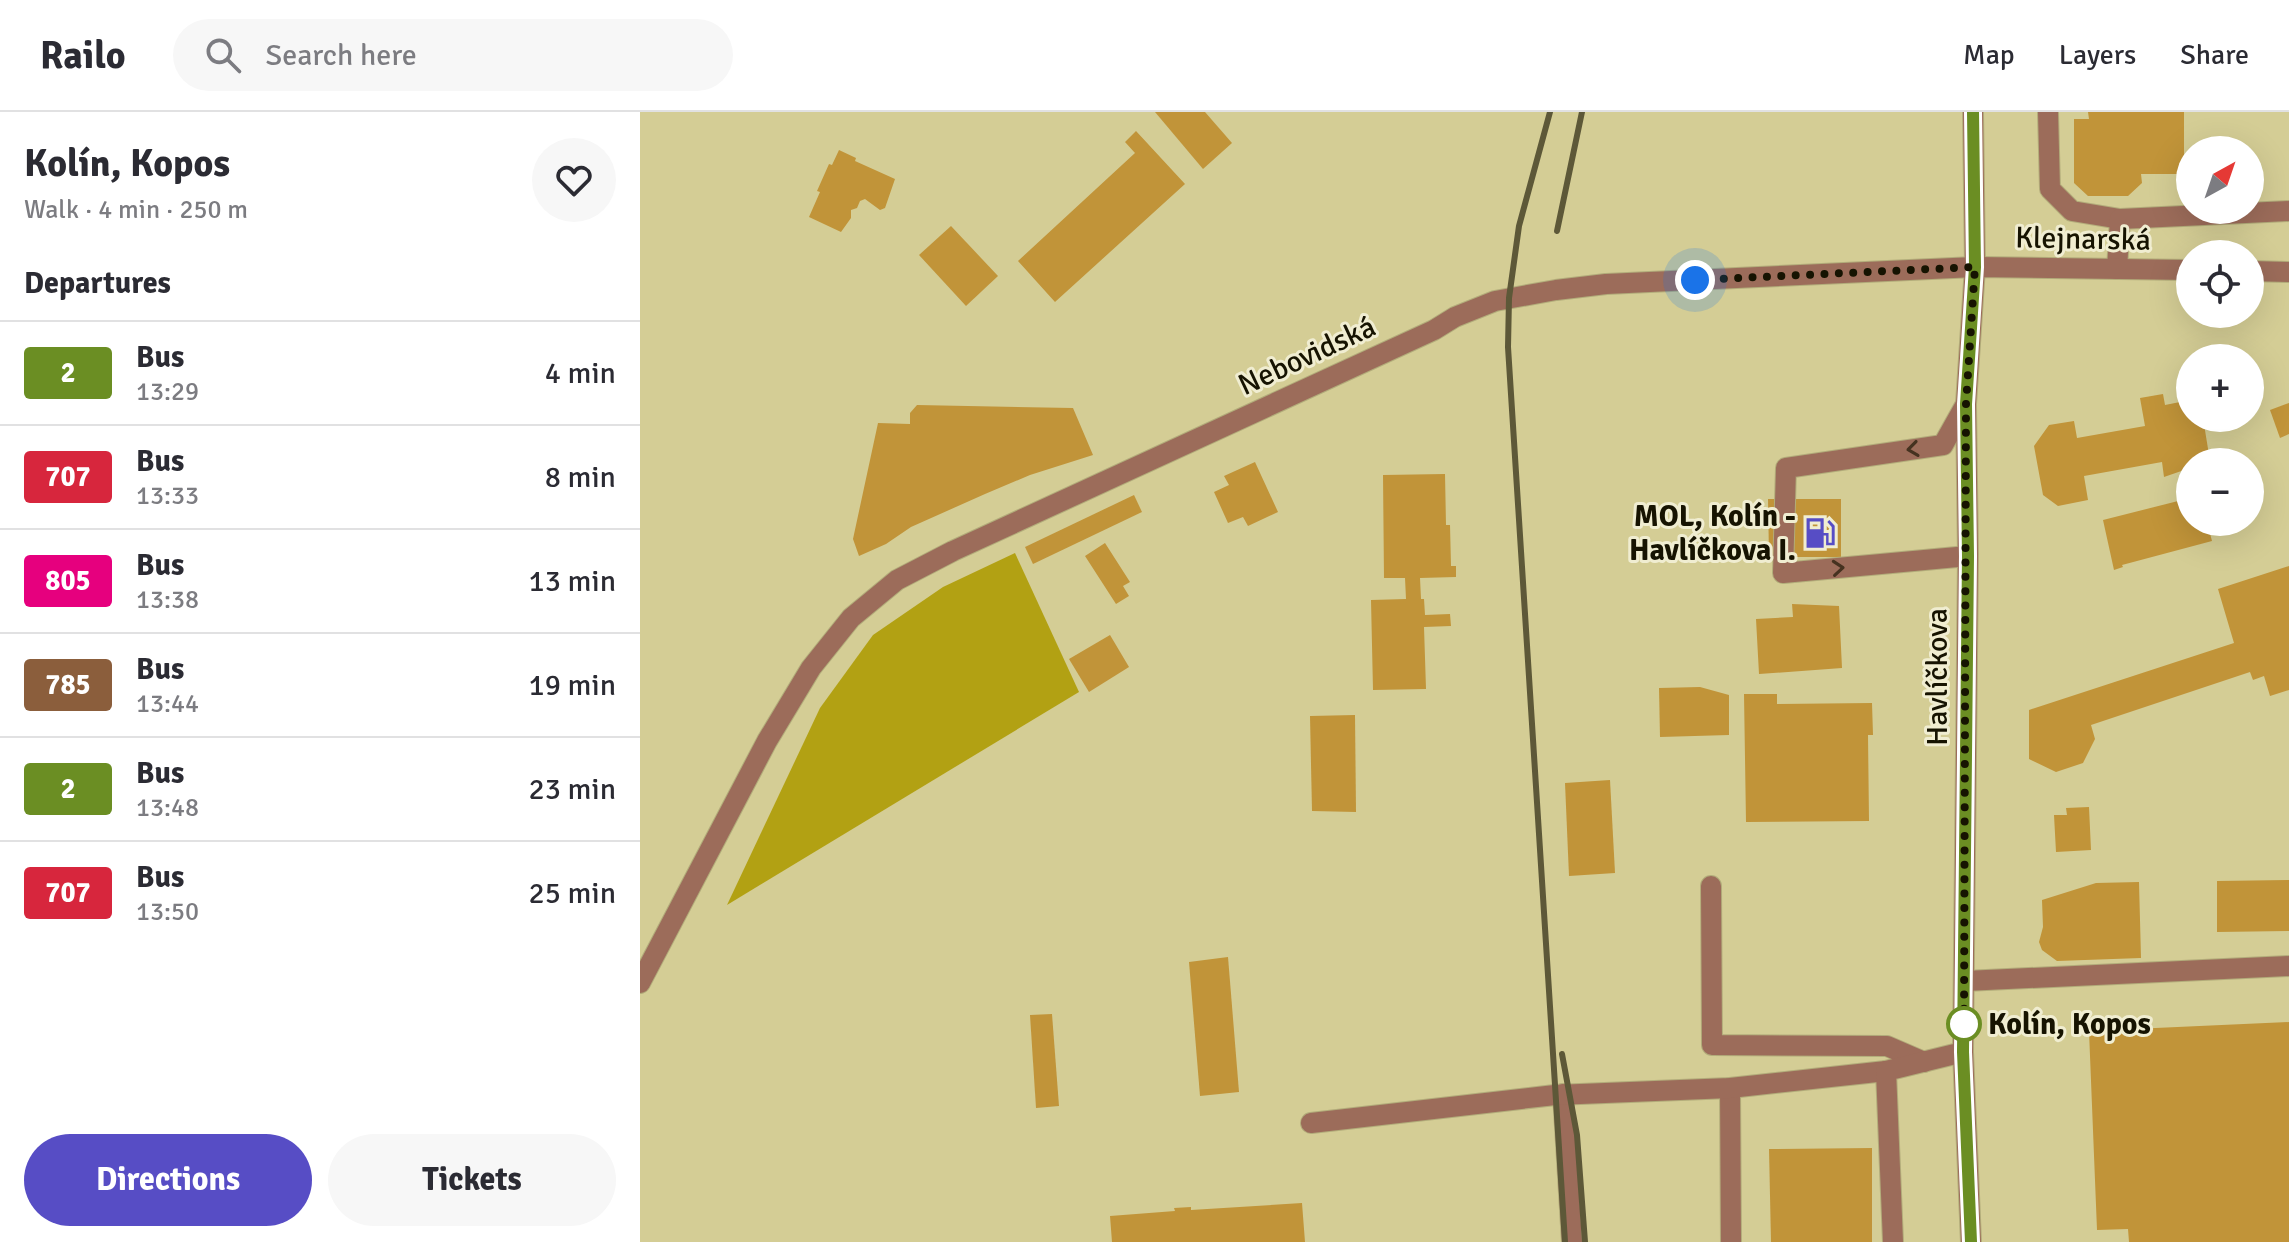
<!DOCTYPE html>
<html lang="en">
<head>
<meta charset="utf-8">
<style>
  :root { --surface:#fff; --page:#f7f7f7; --text:#2b2b33; --muted:#7c7c81; --line:#e1e1e2; --accent:#574dc5 }
  body { margin:0; font-family:Signika,sans-serif; background:var(--page); color:var(--text); height:100vh; display:flex; flex-direction:column; font-size:30px; white-space:nowrap }
  * { box-sizing:border-box; margin:0 }
  p { font-size:26px; color:var(--muted) }
  .icon { flex:none; width:44px; height:44px; fill:none; stroke:currentColor; stroke-width:2; stroke-linecap:round; stroke-linejoin:round }
  .map { position:relative; flex:1; overflow:hidden }
  .drawer { display:flex; flex-direction:column; background:var(--surface); width:640px }
  .drawer>* { flex:none }
  .badge { padding:0 16px; border-radius:6px; font-size:28px; line-height:52px }
  .needle { width:52px; rotate:40deg }
  .buttons { position:absolute; left:1536px; top:24px; display:grid; gap:16px }
  .buttons a { display:grid; place-items:center; width:88px; height:88px; border-radius:50%; background:var(--surface); box-shadow:0 8px 32px #0002; font-size:40px }
  .you { position:absolute; width:40px; height:40px; margin:-20px; border:6px solid #fff; border-radius:50%; background:#1a73e8; box-shadow:0 0 0 12px #1a73e833 }
  .map>.badge { position:absolute; translate:-50% -50%; box-shadow:0 0 0 4px #fff }
  h2 { padding:0 24px; font-size:30px; line-height:72px }
  .round { display:grid; place-items:center; flex:none; width:84px; height:84px; border-radius:42px; background:var(--page) }
  .headline { display:flex; align-items:center; justify-content:space-between; height:136px; padding:0 24px }
  h1 { font-size:38px; font-weight:800; line-height:60px }
  .cta { display:flex; gap:16px; margin-top:auto; padding:16px 24px }
  .cta a { flex:1; height:92px; border-radius:48px; background:var(--accent); color:#fff; font-size:32px; font-weight:800; line-height:92px; text-align:center }
  .cta a+a { background:var(--page); color:var(--text) }
  ul { padding:0; list-style:none }
  li { display:flex; align-items:center; gap:24px; height:104px; padding:0 24px; border-top:2px solid var(--line) }
  li div { flex:1 }
  li b { display:block; font-size:30px }
  li em { font-style:normal }
  li .badge { min-width:88px; font-weight:700; text-align:center }
  header { display:flex; align-items:center; gap:48px; box-sizing:border-box; height:112px; padding:0 40px; background:var(--surface); border-bottom:2px solid var(--line) }
  header strong { font-size:38px }
  nav { display:flex; gap:44px; margin-inline-start:auto; font-size:28px }
  .search { width:560px; height:72px; background:var(--page); display:flex; align-items:center; gap:20px; box-sizing:border-box; padding:0 28px; border-radius:44px; color:var(--muted); font-size:30px }
  main { display:flex; flex:1; min-height:0 }
  .map>svg:first-child { display:block }
</style>
</head>
<body>
<header>
<strong>Railo</strong>
<div class="search"><svg class="icon" aria-label="search" viewBox="0 0 24 24"><circle cx="10" cy="10" r="6"/><path d="M15 15l6 6"/></svg>Search here</div>
<nav><a>Map</a><a>Layers</a><a>Share</a></nav>
</header>
<main>
<section class="drawer">
<div class="headline"><div><h1>Kolín, Kopos</h1><p>Walk · 4 min · 250 m</p></div><a class="round"><svg class="icon" aria-label="heart" viewBox="0 0 24 24"><path d="M12 20l-8-8c-3-5 5-10 8-4 3-6 11-1 8 4z"/></svg></a></div>
<h2>Departures</h2>
<ul>
<li><span class="badge" style="background:#6b8e23;color:#fff">2</span><div><b>Bus</b><p>13:29</p></div><em>4 min</em></li>
<li><span class="badge" style="background:#d7263d;color:#fff">707</span><div><b>Bus</b><p>13:33</p></div><em>8 min</em></li>
<li><span class="badge" style="background:#e6007e;color:#fff">805</span><div><b>Bus</b><p>13:38</p></div><em>13 min</em></li>
<li><span class="badge" style="background:#8b5e3c;color:#fff">785</span><div><b>Bus</b><p>13:44</p></div><em>19 min</em></li>
<li><span class="badge" style="background:#6b8e23;color:#fff">2</span><div><b>Bus</b><p>13:48</p></div><em>23 min</em></li>
<li><span class="badge" style="background:#d7263d;color:#fff">707</span><div><b>Bus</b><p>13:50</p></div><em>25 min</em></li>
</ul>
<div class="cta"><a>Directions</a><a>Tickets</a></div>
</section>
<div class="map">
<svg width="1649" height="1130" viewBox="0 0 1649 1130">
  <rect width="100%" height="100%" fill="#d4cd95"/>
  <!-- green -->
  <path fill="#b2a113" d="M375,441L439,580L87,793L180,596L233,523L303,475Z"/>
  <!-- building -->
  <g fill="#c19439">
    <path d="M515,0H565L592,31L563,57Z"/>
    <path d="M1448,0H1544V62H1501L1502,71L1488,84H1448L1434,71V7H1449Z"/>
    <path d="M496,19L545,72L415,190L378,149L495,41L485,30Z"/>
    <path d="M199,38L216,46L215,49L255,67L245,96L240,98L225,87L220,89L217,96L211,98V106L201,120L169,105L180,80L177,79L189,52L192,53Z"/>
    <path d="M311,114L358,164L326,194L279,143Z"/>
    <path d="M1523,282L1525,293L1550,288V306H1563L1570,349L1550,350V356L1524,365L1522,350L1444,364L1448,388L1418,394L1403,383L1394,334L1409,313L1434,309L1437,326L1505,314L1500,286Z"/>
    <path d="M1649,291V322L1640,326L1630,298Z"/>
    <path d="M277,293L433,296L453,343L390,363L345,382L271,415L246,432L219,444L213,427L238,311L270,312V301Z"/>
    <path d="M615,350L638,400L608,414L603,405L588,411L574,380L589,373L584,364Z"/>
    <path d="M805,362L806,413H810L811,454H816V465L780,466L781,487H784L785,503L810,502L811,514L784,515L786,577L733,578L731,488L766,487L765,466H744L743,363Z"/>
    <path d="M494,383L502,400L393,452L385,435Z"/>
    <path d="M1550,386V410H1567L1572,429L1482,453L1483,455L1474,458L1463,408Z"/>
    <path d="M1128,387H1201V445H1129Z"/>
    <path d="M465,431L490,470L483,474L489,484L476,492L445,444Z"/>
    <path d="M1649,454V578L1630,584L1624,564L1613,568L1610,560L1451,613L1455,627L1443,651L1416,660L1389,647V598L1594,531L1578,477Z"/>
    <path d="M1152,492L1199,494L1202,556L1119,562L1116,507L1153,505Z"/>
    <path d="M470,523L489,555L449,580L429,547Z"/>
    <path d="M1060,575L1089,583V623L1020,625L1019,576Z"/>
    <path d="M1104,582H1137V592L1232,591L1233,623H1228L1229,709L1106,710Z"/>
    <path d="M715,603L716,700L672,699L670,604Z"/>
    <path d="M970,668L975,761L929,764L925,671Z"/>
    <path d="M1449,695L1451,738L1416,740L1414,703H1427L1426,696Z"/>
    <path d="M1649,768V819L1577,820V769Z"/>
    <path d="M1499,770L1501,846L1417,849L1402,838L1399,830L1403,815L1402,788L1456,771Z"/>
    <path d="M588,845L599,980L560,984L549,850Z"/>
    <path d="M412,902L419,994L396,996L390,903Z"/>
    <path d="M1649,910V1130H1489L1488,1117L1457,1118L1449,919Z"/>
    <path d="M1232,1036V1130H1131L1129,1037Z"/>
    <path d="M662,1091L665,1130H472L470,1104L535,1099L534,1096L551,1095V1098Z"/>
  </g>
  <g fill="none" stroke-linecap="round" stroke-linejoin="round">
    <defs>
      <g id="minor">
        <path d="M1408,0L1410,77L1432,99L1480,107"/>
        <path d="M1477,157L1480,107L1649,99"/>
        <path d="M1610,159L1649,160"/>
        <path d="M1326,292L1303,333L1146,356L1143,461L1328,444"/>
        <path d="M1071,774L1072,933L1247,934L1284,950"/>
        <path d="M1325,869L1649,854"/>
        <path d="M0,871L127,629L171,556L211,506L257,468L313,439L794,218L815,205L855,189L916,178L966,172L1335,155L1550,158"/>
        <path d="M1090,976L1091,1130"/>
        <path d="M923,982L932,1130"/>
        <path d="M671,1011L915,983L1090,976L1246,959"/>
        <path d="M1253,1130L1246,959L1323,940"/>
        <path d="M1331,1130L1323,940L1328,444L1326,292L1335,155L1333,0"/>
      </g>
    </defs>
    <!-- minor casing -->
    <use href="#minor" stroke="#b2ac7a" stroke-width="22"/>
    <!-- minor -->
    <use href="#minor" stroke="#9c6c5a" stroke-width="20"/>
    <!-- rail -->
    <g stroke="#5d5838" stroke-width="6">
      <path d="M910,0L879,114L869,186L868,235L925,1130"/>
      <path d="M917,119L942,0"/>
      <path d="M922,942L937,1023L945,1130"/>
    </g>
  </g>
  <!-- one-way arrows -->
  <defs><path id="oneway-chevron" d="M-2-3.5L2.5 0L-2 3.5" fill="none" stroke-width="1.6" stroke-linecap="round" stroke-linejoin="round" transform="scale(2)"/></defs>
  <g stroke="#453220">
    <use href="#oneway-chevron" transform="translate(1273 337) rotate(172)"/>
    <use href="#oneway-chevron" transform="translate(1198 456) rotate(-5)"/>
  </g>
  <g fill="none" stroke-linecap="round" stroke-linejoin="round">
    <defs>
      <path id="line" d="M1331,1130L1323,940L1328,444L1326,292L1335,155L1333,0"/>
    </defs>
    <!-- line casing -->
    <use href="#line" stroke="#fff" stroke-width="18"/>
    <!-- line -->
    <use href="#line" stroke="#6b8e23" stroke-width="12"/>
    <!-- walk -->
    <path stroke="#161301" stroke-width="8" stroke-dasharray="0 14.4" d="M1055,168L1335,155L1326,292L1324,916V912"/>
  </g>
  <!-- icons -->
  <defs>
    <symbol id="fuel-bare" viewBox="-9 -9 18 18"><path d="M-5.5-6h7V0h2V4h1.3V-2.5L3-4.5l.8-.8L6-3V5H2.5V1h-1V6h-7ZM-4.2-4.7v3.2H.2V-4.7Z" fill="#574dc5" stroke="#f0edd1" stroke-width="2.5" paint-order="stroke"/></symbol>
  </defs>
  <g fill-rule="evenodd">
    <use href="#fuel-bare" x="1158" y="399" width="44" height="44"/>
  </g>
  <!-- markers -->
  <circle fill="#fff" stroke="#6b8e23" stroke-width="4" cx="1324" cy="912" r="16"/>
  <g text-anchor="middle" dominant-baseline="central" stroke-width="6" stroke-linejoin="round" paint-order="stroke">
    <!-- street labels -->
    <g font-size="30" fill="#161301" stroke="#f0edd1">
      <text transform="translate(1443 127) rotate(1)">Klejnarská</text>
      <text transform="translate(667 244) rotate(-25)">Nebovidská</text>
      <text transform="translate(1297 565) rotate(-90)">Havlíčkova</text>
    </g>
    <!-- poi labels -->
    <g font-size="30" font-weight="bold" fill="#161301" stroke="#f0edd1" text-anchor="end">
      <text x="1156" y="404">MOL, Kolín -<tspan x="1156" dy="34">Havlíčkova I.</tspan></text>
    </g>
    <!-- stop labels -->
    <g font-size="30" font-weight="bold" fill="#161301" stroke="#f0edd1" text-anchor="start">
      <text x="1348" y="912">Kolín, Kopos</text>
    </g>
  </g>
</svg>
<div class="buttons">
<a><svg class="needle" viewBox="-14 -14 28 28"><path d="M0-13l5 13h-10z" fill="#e53935"/><path d="M0 13l5-13h-10z" fill="#7c7c81"/></svg></a>
<a><svg class="icon" aria-label="locate" viewBox="0 0 24 24"><circle cx="12" cy="12" r="6"/><path d="M12 2v4M12 18v4M2 12h4M18 12h4"/></svg></a>
<a>+</a>
<a>−</a>
</div>
<div class="you" style="left:1055px;top:168px"></div>
</div>
</main>
</body>
</html>
